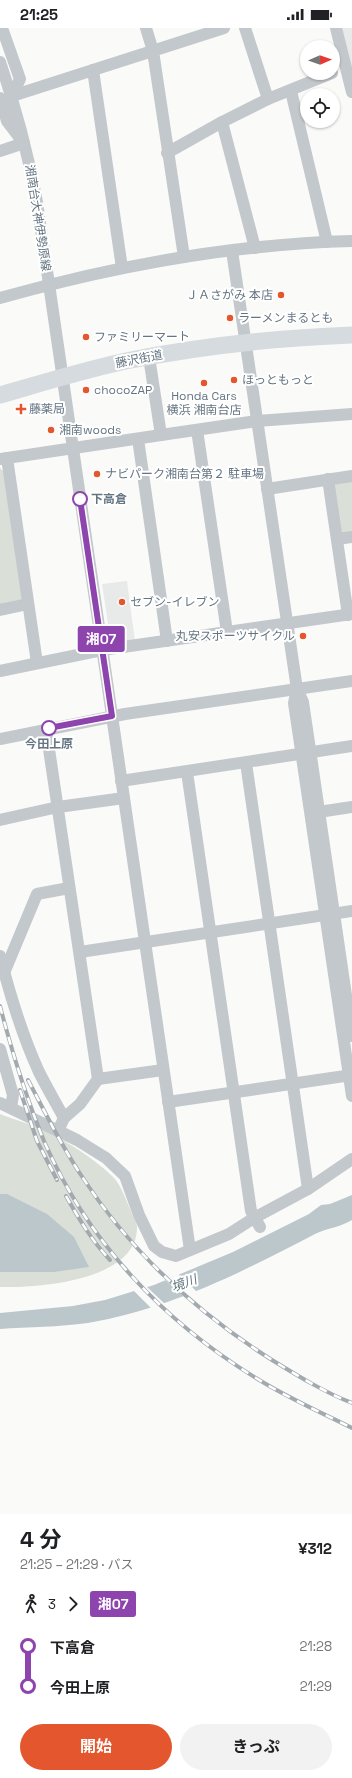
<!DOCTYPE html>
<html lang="ja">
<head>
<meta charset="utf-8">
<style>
  :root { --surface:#fff; --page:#f2f2f2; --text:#202124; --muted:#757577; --accent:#e4572e }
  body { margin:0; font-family:"Space Grotesk","Noto Sans JP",sans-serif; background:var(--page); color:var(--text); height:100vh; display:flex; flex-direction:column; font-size:15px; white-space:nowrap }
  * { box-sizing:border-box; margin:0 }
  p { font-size:13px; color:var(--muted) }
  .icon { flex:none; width:22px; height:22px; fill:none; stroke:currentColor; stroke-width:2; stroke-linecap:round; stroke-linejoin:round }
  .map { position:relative; height:1486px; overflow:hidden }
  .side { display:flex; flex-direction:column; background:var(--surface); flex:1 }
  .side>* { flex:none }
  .badge { padding:0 8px; border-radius:3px; font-size:14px; line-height:26px }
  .needle { width:26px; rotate:88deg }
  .fabs { position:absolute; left:300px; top:12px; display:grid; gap:8px }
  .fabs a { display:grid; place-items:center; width:40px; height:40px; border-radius:50%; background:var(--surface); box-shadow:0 1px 3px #0004; font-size:20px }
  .map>.badge { position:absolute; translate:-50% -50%; box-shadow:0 0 0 2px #fff }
  .legs { display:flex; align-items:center; gap:6px; height:44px; padding:0 20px; font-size:13px }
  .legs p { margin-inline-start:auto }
  .headline { display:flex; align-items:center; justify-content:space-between; height:68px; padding:0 20px }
  h1 { font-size:22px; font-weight:700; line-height:30px }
  .primary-button { display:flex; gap:8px; margin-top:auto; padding:8px 20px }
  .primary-button a { flex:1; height:46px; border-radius:24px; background:var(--accent); color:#fff; font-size:16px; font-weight:700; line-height:46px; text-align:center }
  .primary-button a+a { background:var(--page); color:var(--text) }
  ul { padding:0 20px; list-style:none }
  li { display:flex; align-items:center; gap:14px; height:40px; font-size:15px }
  li i { display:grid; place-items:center; width:6px; height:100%; margin:0 5px; background:currentColor }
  li i::after { content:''; width:10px; height:10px; margin:-5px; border:3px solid; border-radius:50%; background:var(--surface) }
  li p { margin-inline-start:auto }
  li:first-child i { background:linear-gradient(#0000 50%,currentColor 0) }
  li:last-child i { background:linear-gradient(currentColor 50%,#0000 0) }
  .status { display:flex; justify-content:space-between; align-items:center; height:28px; padding:0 20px; background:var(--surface); direction:ltr }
  .status svg { height:11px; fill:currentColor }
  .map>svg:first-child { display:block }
</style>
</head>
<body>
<div class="status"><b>21:25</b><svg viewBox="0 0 49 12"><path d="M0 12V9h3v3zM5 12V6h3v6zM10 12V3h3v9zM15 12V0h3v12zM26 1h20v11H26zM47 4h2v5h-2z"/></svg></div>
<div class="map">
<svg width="352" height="1486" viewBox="0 0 352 1486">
  <rect width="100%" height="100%" fill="#fafaf8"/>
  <!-- built -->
  <g fill="#e8e9e9">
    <path d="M342,0H352V40Z"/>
    <path d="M127,553L135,613L111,615L102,556Z"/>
  </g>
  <!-- green -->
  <g fill="#dadfd7">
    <path d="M0,440L4,444L23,572L0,580Z"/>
    <path d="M352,452V504L343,506L340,504L333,457L335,454Z"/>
    <path d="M0,1086C15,1092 32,1096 46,1103C69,1115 95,1131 113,1149C121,1157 126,1172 130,1181C132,1187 136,1193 137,1198C139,1253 38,1260 0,1259Z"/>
  </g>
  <!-- water -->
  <g fill="#bbc7cb">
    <path d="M0,1166H7L47,1186L74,1209L89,1239L54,1244H0Z"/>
    <path d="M352,1167V1192C341,1199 327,1200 315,1206C242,1244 170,1281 88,1295C59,1299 29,1299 0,1301V1285L73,1278L105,1272L154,1257L233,1224L309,1186L321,1177L330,1176Z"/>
  </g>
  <!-- pier -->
  <g fill="#fafaf8">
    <path d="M178,1246L192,1259L198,1265L185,1270L164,1251Z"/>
    <path d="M146,1258L165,1276L152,1281L133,1262Z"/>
  </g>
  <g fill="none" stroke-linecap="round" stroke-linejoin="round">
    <!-- minor -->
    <g stroke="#c3c8cc" stroke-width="12">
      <path d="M2,0L20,51L12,68"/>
      <path d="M146,0L153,23L184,229"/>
      <path d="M245,0L268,71"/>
      <path d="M336,0L352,64"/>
      <path d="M0,34C16,80 28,126 37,174L190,1222"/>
      <path d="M93,42L122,240"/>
      <path d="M291,63L327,214"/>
      <path d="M12,68L224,0"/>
      <path d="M0,70L7,93L20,110"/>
      <path d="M222,94L255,220"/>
      <path d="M0,123L24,115"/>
      <path d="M167,125L222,94L268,71L332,45"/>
      <path d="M232,223L297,661L303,674L352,1008"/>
      <path d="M0,270C114,238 233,216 352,213"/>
      <path d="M197,402L227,604"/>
      <path d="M161,407L257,393L352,386"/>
      <path d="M138,411L167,613"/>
      <path d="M7,430L37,635"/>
      <path d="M0,431L161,407L149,329"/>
      <path d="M328,451L348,587"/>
      <path d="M267,461L352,448"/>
      <path d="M337,511L352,509"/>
      <path d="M0,582L28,576"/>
      <path d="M0,643L102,622L352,586"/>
      <path d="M297,661L294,675L352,1068"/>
      <path d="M46,701L98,1051L80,1076L64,1090L58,1103"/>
      <path d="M0,711L125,686L352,653"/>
      <path d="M246,735L308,1161"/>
      <path d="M187,744L251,1183L260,1199"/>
      <path d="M121,753L352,718"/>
      <path d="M312,785L352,779"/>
      <path d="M0,792L58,779L124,770"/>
      <path d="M80,924L352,883"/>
      <path d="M0,928C10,967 22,1007 39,1044C47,1060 56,1075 64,1090"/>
      <path d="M4,945L37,866L69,860"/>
      <path d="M0,1021L13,1067L11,1080"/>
      <path d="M98,1051L163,1042"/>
      <path d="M168,1074L352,1047"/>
      <path d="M0,1075L77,1112L106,1130L125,1148L139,1187L154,1218L162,1224L176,1228L229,1206L254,1190L308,1161L352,1131"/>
    </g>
    <!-- highway -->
    <path stroke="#d6dbdf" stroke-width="17" d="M0,367C42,355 84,342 126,333C200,318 276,310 352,307"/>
    <defs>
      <g id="rail">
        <path d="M0,978C12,1024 26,1069 44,1113C88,1214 163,1293 256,1350C286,1369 320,1384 352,1400"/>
        <path d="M28,1052C45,1084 61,1117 81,1147C130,1223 196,1284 272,1332C298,1348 324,1364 352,1375"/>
        <path d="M20,1062L37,1113L57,1152"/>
        <path d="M66,1168C79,1191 92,1213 110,1232"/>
      </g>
    </defs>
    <!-- rail casing -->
    <use href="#rail" stroke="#a2aab0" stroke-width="4"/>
    <!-- rail -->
    <use href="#rail" stroke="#fff" stroke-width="2.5" stroke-dasharray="8" stroke-linecap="butt"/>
  </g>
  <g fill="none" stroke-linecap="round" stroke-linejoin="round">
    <defs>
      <path id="line-1" d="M49,700L112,688L80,471"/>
    </defs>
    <!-- line-1 casing -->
    <use href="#line-1" stroke="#fff" stroke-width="9"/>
    <!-- line-1 -->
    <use href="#line-1" stroke="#8e44ad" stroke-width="6"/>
  </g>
  <!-- markers -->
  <g fill="#e4572e" stroke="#fff" stroke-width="1.5">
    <circle cx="281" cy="267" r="4"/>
    <circle cx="230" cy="290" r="4"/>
    <circle cx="86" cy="309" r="4"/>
    <circle cx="234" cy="352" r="4"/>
    <circle cx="204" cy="355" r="4"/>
    <circle cx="86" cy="362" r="4"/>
    <path d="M19 375h4v4h4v4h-4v4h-4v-4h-4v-4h4z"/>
    <circle cx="51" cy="402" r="4"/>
    <circle cx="97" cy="446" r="4"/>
    <circle cx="122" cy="574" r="4"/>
    <circle cx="303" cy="608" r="4"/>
  </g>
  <g fill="#fff" stroke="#8e44ad" stroke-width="2">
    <circle cx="80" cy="471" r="7"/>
    <circle cx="49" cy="700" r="7"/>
  </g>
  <g text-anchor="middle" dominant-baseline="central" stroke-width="4" stroke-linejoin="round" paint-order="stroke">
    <!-- street labels -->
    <g font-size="12" fill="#657683" stroke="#fff">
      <text transform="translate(38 190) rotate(81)">湘南台大神伊勢原線</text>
      <text transform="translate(139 331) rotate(-11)">藤沢街道</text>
    </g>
    <!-- poi labels -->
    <g font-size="12" fill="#657683" stroke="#fff" text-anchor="start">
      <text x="273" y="267" text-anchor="end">ＪＡさがみ 本店</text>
      <text x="238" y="290">ラーメンまるとも</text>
      <text x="94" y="309">ファミリーマート</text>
      <text x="242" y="352">ほっともっと</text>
      <text x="94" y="362">chocoZAP</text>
      <text x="204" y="368" text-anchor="middle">Honda Cars<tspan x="204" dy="14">横浜 湘南台店</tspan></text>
      <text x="29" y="381">藤薬局</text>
      <text x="59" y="402">湘南woods</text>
      <text x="105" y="446">ナビパーク湘南台第２ 駐車場</text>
      <text x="130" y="574">セブン-イレブン</text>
      <text x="295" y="608" text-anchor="end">丸安スポーツサイクル</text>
    </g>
    <!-- stop labels -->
    <g font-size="12" font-weight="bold" fill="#657683" stroke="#fff" text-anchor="start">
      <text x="91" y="471">下高倉</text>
      <text x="49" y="716" text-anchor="middle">今田上原</text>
    </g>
    <!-- water labels -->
    <g font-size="13" font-style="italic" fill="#60757c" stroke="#fff">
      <text transform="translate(184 1255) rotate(-20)">境川</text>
    </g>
  </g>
</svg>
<div class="fabs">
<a><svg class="needle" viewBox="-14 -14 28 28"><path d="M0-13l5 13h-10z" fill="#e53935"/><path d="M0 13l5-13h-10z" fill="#757577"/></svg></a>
<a><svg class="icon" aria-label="locate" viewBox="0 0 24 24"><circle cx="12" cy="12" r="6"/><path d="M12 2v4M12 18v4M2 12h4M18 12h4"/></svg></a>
</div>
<b class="badge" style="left:101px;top:611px;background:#8e44ad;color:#fff">湘07</b>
</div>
<section class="side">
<div class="headline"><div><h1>4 分</h1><p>21:25 – 21:29 · バス</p></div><b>¥312</b></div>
<div class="legs"><svg class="icon" aria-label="walk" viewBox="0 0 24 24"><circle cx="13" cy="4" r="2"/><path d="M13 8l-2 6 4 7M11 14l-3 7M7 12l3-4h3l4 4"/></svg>3<svg class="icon" aria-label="forward" viewBox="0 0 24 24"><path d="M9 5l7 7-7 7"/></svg><b class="badge" style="background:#8e44ad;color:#fff">湘07</b></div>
<ul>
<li><i style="color:#8e44ad"></i><b>下高倉</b><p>21:28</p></li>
<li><i style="color:#8e44ad"></i><b>今田上原</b><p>21:29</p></li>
</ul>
<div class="primary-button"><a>開始</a><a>きっぷ</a></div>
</section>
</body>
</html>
